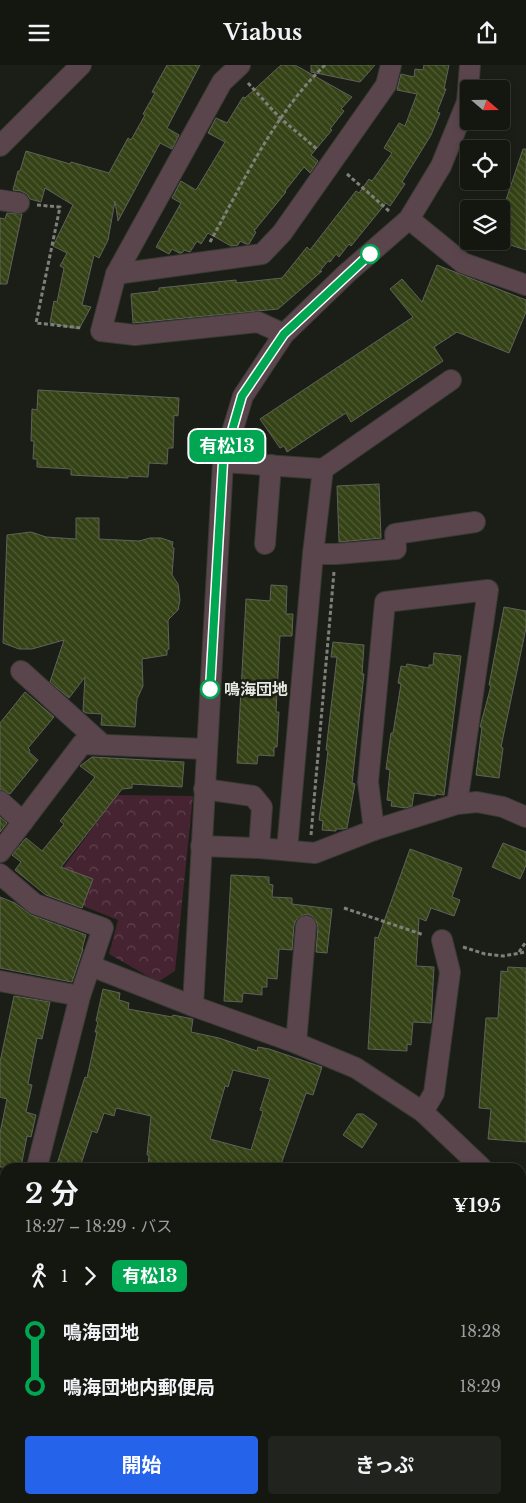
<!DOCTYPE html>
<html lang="ja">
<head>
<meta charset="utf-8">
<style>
  :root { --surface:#141610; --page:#21231e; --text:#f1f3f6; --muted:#9d9f9f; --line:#333530; --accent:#2563eb }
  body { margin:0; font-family:"Libre Baskerville","Noto Sans JP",serif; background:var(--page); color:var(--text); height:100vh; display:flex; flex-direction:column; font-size:19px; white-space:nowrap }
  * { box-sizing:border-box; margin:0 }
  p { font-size:16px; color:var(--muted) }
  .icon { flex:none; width:28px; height:28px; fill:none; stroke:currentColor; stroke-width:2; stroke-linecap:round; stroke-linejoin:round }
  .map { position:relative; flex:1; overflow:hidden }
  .side { position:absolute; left:0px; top:1098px; width:526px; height:341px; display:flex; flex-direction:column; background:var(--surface); border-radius:15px 15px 0 0; box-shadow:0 2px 8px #0003,0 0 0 1px var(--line) }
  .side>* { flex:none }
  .badge { padding:0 10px; border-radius:8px; font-size:18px; line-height:32px }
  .needle { width:32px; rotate:110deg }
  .fabs { position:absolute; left:460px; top:15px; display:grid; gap:10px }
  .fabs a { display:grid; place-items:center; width:50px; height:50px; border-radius:5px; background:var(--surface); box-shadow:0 2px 8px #0003,0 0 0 1px var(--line); font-size:25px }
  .map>.badge { position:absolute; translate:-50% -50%; box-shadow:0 0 0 2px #fff }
  .legs { display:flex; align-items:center; gap:8px; height:55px; padding:0 25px; font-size:16px }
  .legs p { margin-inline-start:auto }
  .summary { display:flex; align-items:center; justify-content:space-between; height:85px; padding:0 25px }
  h1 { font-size:28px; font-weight:700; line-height:38px }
  .cta { display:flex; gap:10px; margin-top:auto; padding:10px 25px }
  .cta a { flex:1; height:58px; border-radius:5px; background:var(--accent); color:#fff; font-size:20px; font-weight:700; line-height:58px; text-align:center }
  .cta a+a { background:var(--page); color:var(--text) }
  ul { padding:0 25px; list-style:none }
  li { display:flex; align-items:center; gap:18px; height:55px; font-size:19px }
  li i { display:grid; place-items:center; width:8px; height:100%; margin:0 6px; background:currentColor }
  li i::after { content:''; width:12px; height:12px; margin:-6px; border:4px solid; border-radius:50%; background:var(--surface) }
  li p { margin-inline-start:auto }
  li:first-child i { background:linear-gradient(#0000 50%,currentColor 0) }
  li:last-child i { background:linear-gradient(currentColor 50%,#0000 0) }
  header { display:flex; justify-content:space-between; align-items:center; height:65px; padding:0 25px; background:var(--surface); font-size:22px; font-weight:700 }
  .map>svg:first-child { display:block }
</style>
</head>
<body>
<header><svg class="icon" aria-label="menu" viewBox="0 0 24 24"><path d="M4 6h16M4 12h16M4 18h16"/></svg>Viabus<svg class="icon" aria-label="share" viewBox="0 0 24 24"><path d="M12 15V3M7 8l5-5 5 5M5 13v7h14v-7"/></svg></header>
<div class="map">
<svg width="526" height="1438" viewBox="0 0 526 1438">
  <defs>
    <pattern id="park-crowns" width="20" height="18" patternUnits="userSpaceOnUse" patternTransform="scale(1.25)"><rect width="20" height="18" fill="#452331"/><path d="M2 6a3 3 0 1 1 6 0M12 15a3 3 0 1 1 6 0" fill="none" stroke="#60434f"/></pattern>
    <pattern id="building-back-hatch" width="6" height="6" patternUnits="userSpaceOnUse" patternTransform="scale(1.25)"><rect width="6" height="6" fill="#344215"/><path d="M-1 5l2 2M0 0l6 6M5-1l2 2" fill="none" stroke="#515d37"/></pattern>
  </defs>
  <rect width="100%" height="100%" fill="#1b1e16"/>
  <!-- park -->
  <path fill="url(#park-crowns)" d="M117,730L193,731L175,906L158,917L109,889L118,855L46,826Z"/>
  <!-- building -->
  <g fill="url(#building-back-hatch)" stroke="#5f625a" fill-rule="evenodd">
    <path d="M167,0H200L167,63L179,70L172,84L160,78L118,156L115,136L108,175L99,193L94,190L82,240L91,242L79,264L50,258L54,236L57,237L64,203L60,201L67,188L53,181L73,140L45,123L41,137L30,134L27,129L21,126L13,125L18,106H20L26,86L70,99L71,97L109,108L128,73L131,75L145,50L143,49L155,28L152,27Z"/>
    <path d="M281,0H295L352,32L341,44L344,46L330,64L332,65L311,90L318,96L310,108L304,102L285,126L286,127L254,166L256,167L249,179H246L240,176L238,180L231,181L208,168L201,179L197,176L190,187L184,185L182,188H179L172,184L169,189L156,182L181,138L172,133L181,116L196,125L225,77L208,68L216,53L227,58L243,32L245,33Z"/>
    <path d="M311,0H375L360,17L311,7Z"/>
    <path d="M424,0H449L444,24H446L437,47L440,48L431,70L402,117L405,119L390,141L386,138L351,181L349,179L339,192L336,189L330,197L328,196L319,207L322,206L278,244L133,258L131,229L159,226V223L236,215V218L282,213L307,182L310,185L356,126L359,128L369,114L372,116L392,88L384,83L399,58L405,61L417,29L397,25L401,9L414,12L415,4L423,5Z"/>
    <path d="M523,84H526V185L501,177V150Z"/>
    <path d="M7,148L22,149L7,219H0V153L5,154Z"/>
    <path d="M437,200L526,235V247L509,288L457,267L434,282L443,296L351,357L346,348L287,387L284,381L280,383L260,354L413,252L390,224L402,214L422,237Z"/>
    <path d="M38,325L179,333L178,351L174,350L173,383H168L167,399L149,398L148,412L128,411V413L71,410V404L37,402V394H33L34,376H31L32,344L37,345Z"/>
    <path d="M379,419L381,473L339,477L337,421Z"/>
    <path d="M76,453H99V474L139,476L150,473H161L173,477L172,482L174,483L172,510L178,519L180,535L178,545L168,555L169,584L167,585V590L142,594L143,621L137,634L135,662L101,660L102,649L86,648L83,646L85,612L69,633L50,617L64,575L32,584H19L3,578L7,470L31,467L46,472L76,474Z"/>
    <path d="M271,520L287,521L286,549H293L292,571H280L276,647H279L277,682H274V691L258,690L257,699L237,698L246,534L270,536Z"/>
    <path d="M504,542L526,546V563L501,682L503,683L499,713L476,710L482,662H480L491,621L489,620Z"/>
    <path d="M333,577L364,580L362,609H364L352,718L355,719L347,763L343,764H336V766L322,765L323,756L319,755L325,712L328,685H326L337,592H331Z"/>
    <path d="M434,588L461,591L444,730L436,729L435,731L414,728L412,741L406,743L391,741L392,736L387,735L390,705L386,704L391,668H393L401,619L398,618L401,601L406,602L407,599L429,603V600H433Z"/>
    <path d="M25,627L54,652L28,683L30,685L29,687L38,695L10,729L0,724V658Z"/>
    <path d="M92,692L184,697L182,722L132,719V723L122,724L61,802L93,814L82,843L46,830L15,805L21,797L12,790L26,773L42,786L64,759L60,756L95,712L80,701Z"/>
    <path d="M0,752L7,758L0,767Z"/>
    <path d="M503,778L526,787V800L520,814L492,802Z"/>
    <path d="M410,784L462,803L452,832L460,835L454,851L431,843L426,856L419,853L416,901L434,902L431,958L413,957L411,980L407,979V986L368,984L375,872L378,873Z"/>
    <path d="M231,810L269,812V819L273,820L272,832L292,833V839L332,844L327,888L316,887L318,862L316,856L312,851L307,849L301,851L296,855L294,860L292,885L279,884L277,914L267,913V922H262V930L243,928L242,937L224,936Z"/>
    <path d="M0,832L15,838L31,850L86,870L82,884H83L72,917L0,903Z"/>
    <path d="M508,902L526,903V1077L488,1074L491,1044L479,1043L486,953H498L501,906L507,907Z"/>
    <path d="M103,924L120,928L119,935L129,938L128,944L172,952L173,950L193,954L191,967L219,973L257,986L258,982L269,984L322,1002L313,1030L306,1028L280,1102H148L149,1090H147L151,1051L116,1043L114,1051L104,1048L97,1068L92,1066L80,1102H68L57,1099L85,1012L87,1013L97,967H95L98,957L96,956ZM233,1005L270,1014L260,1045L263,1046L251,1085L210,1074L225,1021L228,1022Z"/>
    <path d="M14,931L50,937L42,974L37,973L28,1019L32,1020L26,1047L36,1050L31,1072L27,1071L21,1102H0V1068L7,1034L0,1032V997Z"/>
    <path d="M357,1049H363L377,1059L362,1083L343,1070Z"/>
  </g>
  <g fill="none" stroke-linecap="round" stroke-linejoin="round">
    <defs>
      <g id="minor">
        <path d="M240,0L222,17L116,209L101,266L135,270L258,257L284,269"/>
        <path d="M0,81L81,0"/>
        <path d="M0,135L19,138"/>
        <path d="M409,154L463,198L526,220"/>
        <path d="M116,209L262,189L282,168L386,20L391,0"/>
        <path d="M223,397L323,404L313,489L287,785"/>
        <path d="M323,404L451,315"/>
        <path d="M265,479L271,400"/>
        <path d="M313,489H336L396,484L395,469L475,457"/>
        <path d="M21,606L103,680"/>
        <path d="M204,724L253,731L262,742L259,783"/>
        <path d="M0,736L23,757"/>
        <path d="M374,765L368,717L385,537L488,525L457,739"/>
        <path d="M201,781L259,783L315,788L374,765L457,739L477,737L503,742L526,752"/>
        <path d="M0,787L82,679L206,684"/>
        <path d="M0,809L35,839L103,863L80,931L37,1102"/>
        <path d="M91,901L193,941L296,978L356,1003L423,1047L481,1102"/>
        <path d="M0,916L80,931"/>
        <path d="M193,941L223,397L243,331L284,269L346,209L409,154L441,101L467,37L470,0"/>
        <path d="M296,978L306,861"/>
        <path d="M423,1047L434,1028L450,907L442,875"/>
        <path d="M521,1127L526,1124"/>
        <path d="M521,1153L526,1161"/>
        <path d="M0,1158L5,1134"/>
        <path d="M0,1324L5,1325"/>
        <path d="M521,1368L526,1374"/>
        <path d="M363,1434L372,1438"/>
        <path d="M55,1438L56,1434"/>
        <path d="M162,1438L163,1434"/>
        <path d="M286,1438L287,1434"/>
      </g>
    </defs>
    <!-- minor casing -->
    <use href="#minor" stroke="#383a33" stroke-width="22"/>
    <!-- path -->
    <g stroke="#7e8079" stroke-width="3" stroke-dasharray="4 2.5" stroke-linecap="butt">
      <path d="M248,18L280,53L317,84"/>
      <path d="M347,109L389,146"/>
      <path d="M37,140L60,142L36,258L82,263"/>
      <path d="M210,177C244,116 274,49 325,0"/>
      <path d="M311,770L334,507"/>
      <path d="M344,843L424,870"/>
      <path d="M463,882L485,889L503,891L526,887"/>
      <path d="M519,887L526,877"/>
    </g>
    <!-- minor -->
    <use href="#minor" stroke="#5a454d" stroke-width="20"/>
  </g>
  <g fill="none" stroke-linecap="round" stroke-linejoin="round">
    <defs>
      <path id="line-1" d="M210,624L223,397L242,331L284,269L370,189"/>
    </defs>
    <!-- line-1 casing -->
    <use href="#line-1" stroke="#fff" stroke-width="11"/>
    <!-- line-1 -->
    <use href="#line-1" stroke="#00a651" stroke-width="8"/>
  </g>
  <!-- markers -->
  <g fill="#fff" stroke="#00a651" stroke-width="2.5">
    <circle cx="370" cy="189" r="9"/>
    <circle cx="210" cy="624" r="9"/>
  </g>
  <g text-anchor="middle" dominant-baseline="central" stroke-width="5" stroke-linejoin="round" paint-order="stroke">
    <!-- stop labels -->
    <g font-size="16" font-weight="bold" fill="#e7e9e3" stroke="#1b1e16" text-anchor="start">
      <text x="224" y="624">鳴海団地</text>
    </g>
  </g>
</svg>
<div class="fabs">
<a><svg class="needle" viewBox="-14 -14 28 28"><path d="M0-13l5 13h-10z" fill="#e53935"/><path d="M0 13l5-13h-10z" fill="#9d9f9f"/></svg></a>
<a><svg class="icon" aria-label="locate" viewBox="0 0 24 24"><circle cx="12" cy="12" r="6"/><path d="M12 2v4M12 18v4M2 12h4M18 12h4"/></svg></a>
<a><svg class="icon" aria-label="layers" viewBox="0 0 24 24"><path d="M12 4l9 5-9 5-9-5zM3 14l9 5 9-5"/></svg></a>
</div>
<b class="badge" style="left:227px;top:381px;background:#00a651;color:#fff">有松13</b>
<section class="side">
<div class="summary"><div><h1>2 分</h1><p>18:27 – 18:29 · バス</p></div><b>¥195</b></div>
<div class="legs"><svg class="icon" aria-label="walk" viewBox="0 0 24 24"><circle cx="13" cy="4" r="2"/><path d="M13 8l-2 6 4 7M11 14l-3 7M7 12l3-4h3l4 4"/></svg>1<svg class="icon" aria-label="forward" viewBox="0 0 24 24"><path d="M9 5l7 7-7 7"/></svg><b class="badge" style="background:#00a651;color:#fff">有松13</b></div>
<ul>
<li><i style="color:#00a651"></i><b>鳴海団地</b><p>18:28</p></li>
<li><i style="color:#00a651"></i><b>鳴海団地内郵便局</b><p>18:29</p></li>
</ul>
<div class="cta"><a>開始</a><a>きっぷ</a></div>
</section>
</div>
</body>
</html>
